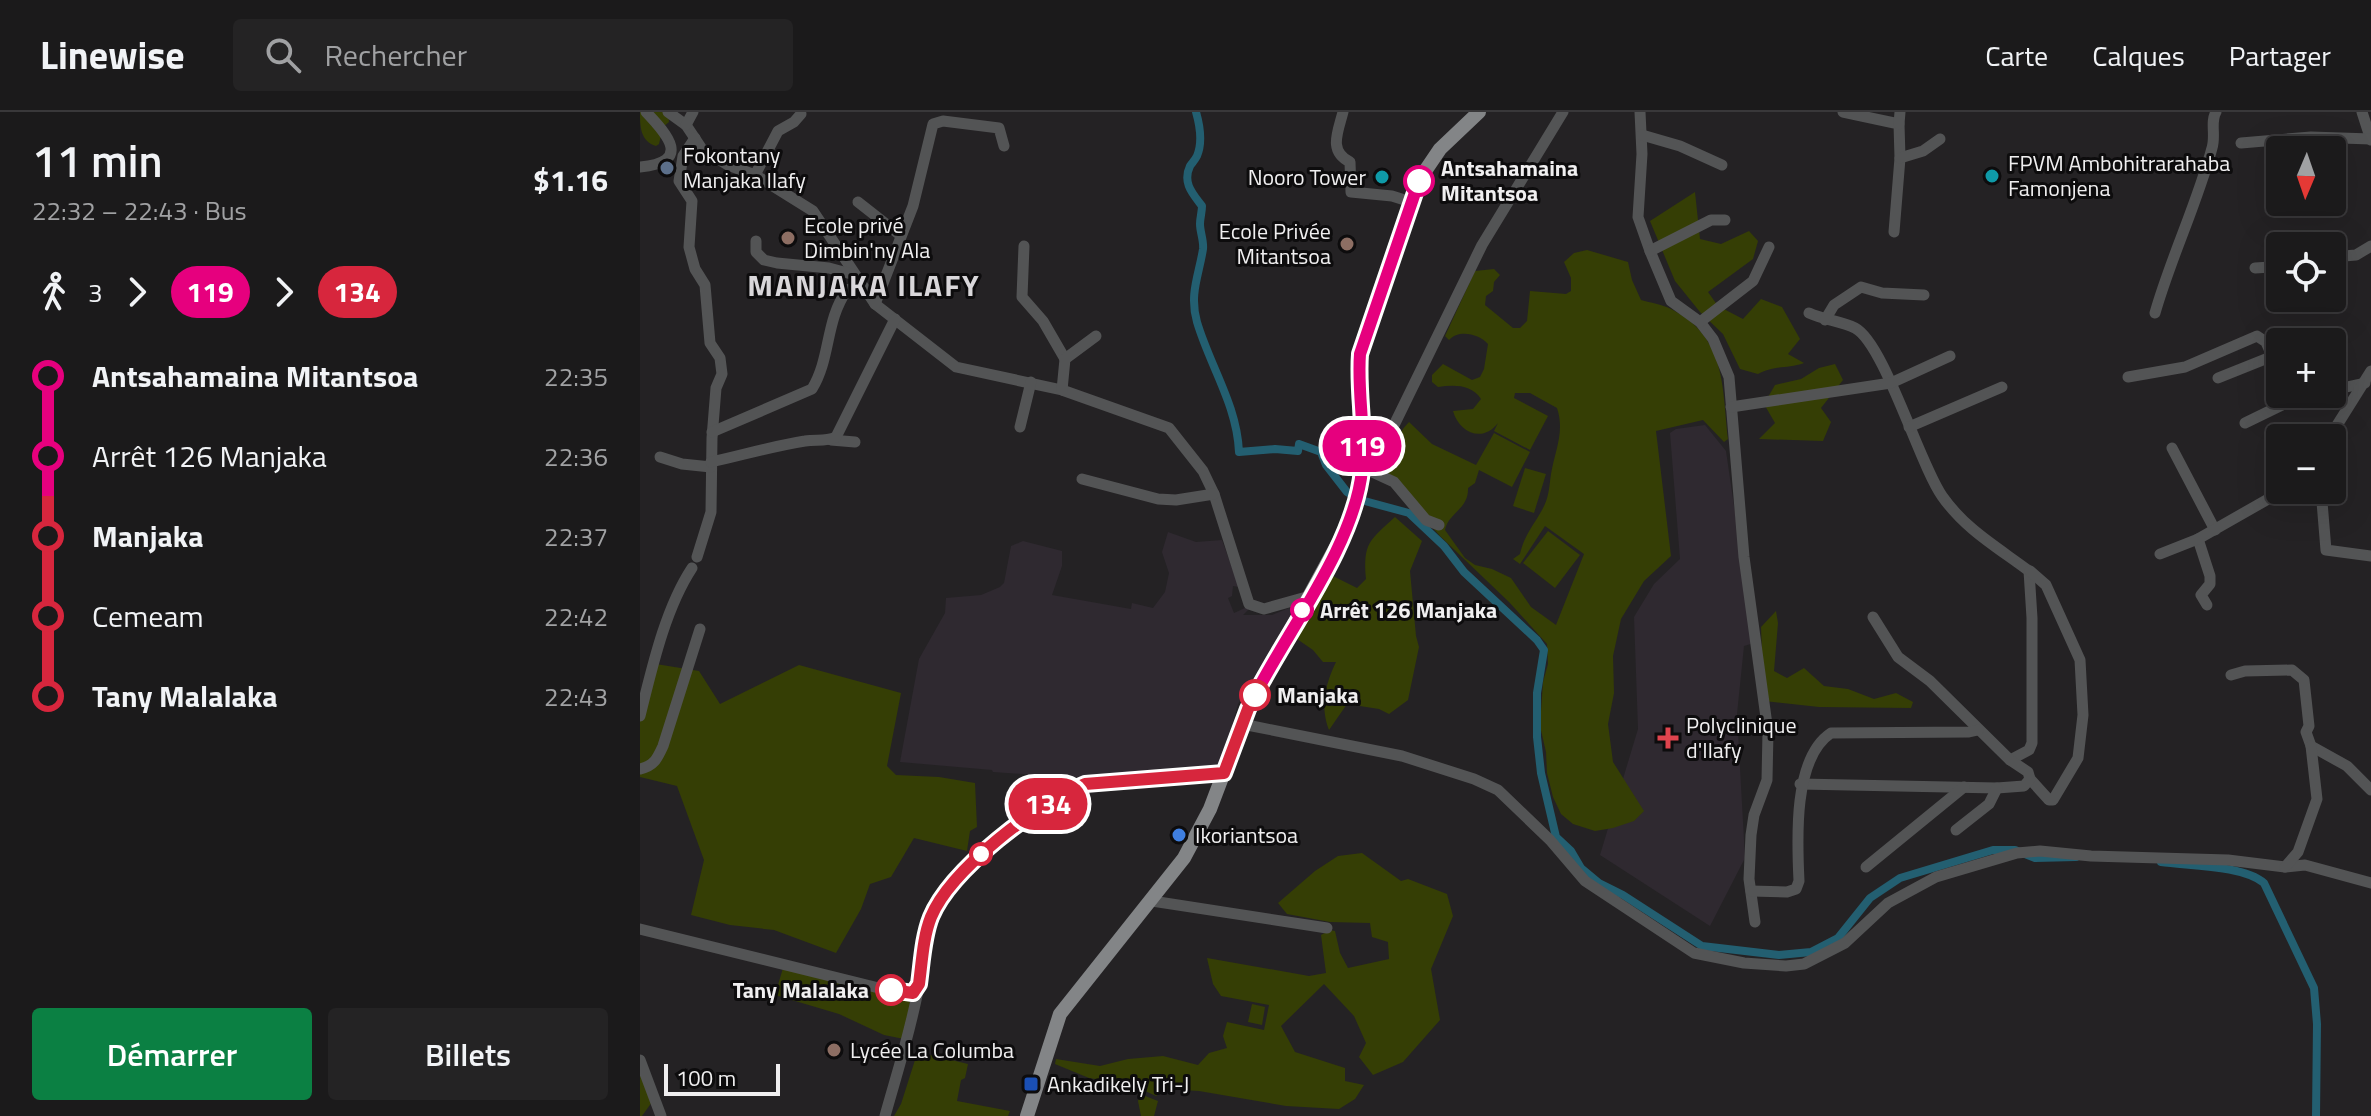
<!DOCTYPE html>
<html lang="fr">
<head>
<meta charset="utf-8">
<style>
  :root { --surface:#1b1a1b; --page:#242324; --text:#f1f3f6; --muted:#a0a1a3; --line:#39383a; --accent:#0b8043 }
  body { margin:0; font-family:"Titillium Web",sans-serif; background:var(--page); color:var(--text); height:100vh; display:flex; flex-direction:column; font-size:30px; white-space:nowrap }
  * { box-sizing:border-box; margin:0 }
  p { font-size:26px; color:var(--muted) }
  .icon { flex:none; width:44px; height:44px; fill:none; stroke:currentColor; stroke-width:2; stroke-linecap:round; stroke-linejoin:round }
  .map { position:relative; flex:1; overflow:hidden }
  .side { display:flex; flex-direction:column; background:var(--surface); width:640px }
  .side>* { flex:none }
  .badge { padding:0 16px; border-radius:26px; font-size:28px; line-height:52px }
  .needle { width:52px; rotate:182deg }
  .tools { position:absolute; left:1626px; top:24px; display:grid; gap:16px }
  .tools a { display:grid; place-items:center; width:80px; height:80px; border-radius:8px; background:var(--surface); box-shadow:0 8px 32px #0002,0 0 0 2px var(--line); font-size:40px }
  .scale { position:absolute; left:24px; bottom:20px; width:116px; box-sizing:border-box; padding-left:8px; border:4px solid #f0eff0; border-top:0; font-size:22px; line-height:28px; white-space:nowrap; color:#f0eff0; -webkit-text-stroke:6px #0d0c0d; paint-order:stroke }
  .map>.badge { position:absolute; translate:-50% -50%; box-shadow:0 0 0 4px #fff }
  .legs { display:flex; align-items:center; gap:12px; height:88px; padding:0 32px; font-size:26px }
  .legs p { margin-inline-start:auto }
  .overview { display:flex; align-items:center; justify-content:space-between; height:136px; padding:0 32px }
  h1 { font-size:44px; font-weight:600; line-height:60px }
  .button { display:flex; gap:16px; margin-top:auto; padding:16px 32px }
  .button a { flex:1; height:92px; border-radius:8px; background:var(--accent); color:#fff; font-size:32px; font-weight:600; line-height:92px; text-align:center }
  .button a+a { background:var(--page); color:var(--text) }
  ul { padding:0 32px; list-style:none }
  li { display:flex; align-items:center; gap:28px; height:80px; font-size:30px }
  li i { display:grid; place-items:center; width:12px; height:100%; margin:0 10px; background:currentColor }
  li i::after { content:''; width:20px; height:20px; margin:-10px; border:6px solid; border-radius:50%; background:var(--surface) }
  li p { margin-inline-start:auto }
  li:first-child i { background:linear-gradient(#0000 50%,currentColor 0) }
  li:last-child i { background:linear-gradient(currentColor 50%,#0000 0) }
  header { display:flex; align-items:center; gap:48px; box-sizing:border-box; height:112px; padding:0 40px; background:var(--surface); border-bottom:2px solid var(--line) }
  header strong { font-size:38px }
  nav { display:flex; gap:44px; margin-inline-start:auto; font-size:28px }
  .search { width:560px; height:72px; background:var(--page); display:flex; align-items:center; gap:20px; box-sizing:border-box; padding:0 28px; border-radius:8px; color:var(--muted); font-size:30px }
  main { display:flex; flex:1; min-height:0 }
  .map>svg:first-child { display:block }
</style>
</head>
<body>
<header>
<strong>Linewise</strong>
<div class="search"><svg class="icon" aria-label="search" viewBox="0 0 24 24"><circle cx="10" cy="10" r="6"/><path d="M15 15l6 6"/></svg>Rechercher</div>
<nav><a>Carte</a><a>Calques</a><a>Partager</a></nav>
</header>
<main>
<section class="side">
<div class="overview"><div><h1>11 min</h1><p>22:32 – 22:43 · Bus</p></div><b>$1.16</b></div>
<div class="legs"><svg class="icon" aria-label="walk" viewBox="0 0 24 24"><circle cx="13" cy="4" r="2"/><path d="M13 8l-2 6 4 7M11 14l-3 7M7 12l3-4h3l4 4"/></svg>3<svg class="icon" aria-label="forward" viewBox="0 0 24 24"><path d="M9 5l7 7-7 7"/></svg><b class="badge" style="background:#e6007e;color:#fff">119</b><svg class="icon" aria-label="forward" viewBox="0 0 24 24"><path d="M9 5l7 7-7 7"/></svg><b class="badge" style="background:#d7263d;color:#fff">134</b></div>
<ul>
<li><i style="color:#e6007e"></i><b>Antsahamaina Mitantsoa</b><p>22:35</p></li>
<li><i style="color:#e6007e"></i><span>Arrêt 126 Manjaka</span><p>22:36</p></li>
<li><i style="color:#d7263d"></i><b>Manjaka</b><p>22:37</p></li>
<li><i style="color:#d7263d"></i><span>Cemeam</span><p>22:42</p></li>
<li><i style="color:#d7263d"></i><b>Tany Malalaka</b><p>22:43</p></li>
</ul>
<div class="button"><a>Démarrer</a><a>Billets</a></div>
</section>
<div class="map">
<svg width="1731" height="1004" viewBox="0 0 1731 1004">
  <rect width="100%" height="100%" fill="#242224"/>
  <!-- built -->
  <g fill="#2f2930">
    <path d="M1065,313L1086,339L1114,531L1104,534L1097,602L1105,746L1070,814L960,743L998,617L994,505L1014,472L1040,447L1030,321L1036,317Z"/>
    <path d="M528,420L556,430L582,428L599,475L593,474L592,484L588,486L594,501L607,495L609,497L603,503H632L649,496L653,500L598,592L581,655L570,659L468,668L353,660L352,658L260,650L279,547L305,501L306,486L341,483L360,475L364,471L371,434L383,429L422,439V454L412,483L491,497L492,491L513,496L525,480L529,461L522,440Z"/>
  </g>
  <!-- green -->
  <g fill="#353e05">
    <path d="M0,0H28L29,10L23,15L19,32L16,34C0,29 0,14 0,0Z"/>
    <path d="M1055,80L1060,127L1081,132L1109,119L1118,129L1113,147L1068,180L1078,194L1103,207L1121,187L1142,195L1160,227L1148,242L1164,251C1147,257 1135,253 1118,262L1100,257L1083,222L1060,200L1035,169L1010,109Z"/>
    <path d="M947,138L988,150L992,168L1001,188C1011,191 1021,192 1031,197C1086,225 1082,273 1088,327L1084,330L1063,308L1016,319L1031,444L1004,469L981,507L973,544L974,581L968,612L973,650L1004,699L994,709L973,716L955,719L933,712L921,702L913,685L907,661L906,640L900,614L903,570L908,552L907,532L869,490L800,424L746,363C748,343 755,324 769,310L792,332L836,353L854,321L890,340L872,375L839,358L835,371L828,376C829,397 808,401 805,418L825,446L835,453L852,457L871,466L891,495L916,513L944,442L905,414L880,452L873,447L880,442C884,424 893,414 902,398C909,386 909,376 911,362C915,338 925,320 917,296L890,281H875L874,286L908,304L890,338L854,319L858,311C843,331 819,321 813,299L833,297L841,287C831,272 814,273 798,275L792,270V263L803,252L832,268L840,265L844,257L848,232C839,222 819,217 809,228L805,224L835,159L854,157L860,163L854,170L853,179L846,184L845,193L873,216H880L887,209L890,179L926,182L931,179V166L924,150L934,141Z"/>
    <path d="M1195,252L1203,268L1181,296L1191,310L1183,329L1119,327L1135,311L1124,292L1135,273L1161,267L1179,256Z"/>
    <path d="M885,356L906,362L894,401L873,394Z"/>
    <path d="M755,405L782,429L770,459L776,524L779,535L768,588L749,602L739,597L707,592L689,618C680,594 685,573 696,550H683L673,538L657,527L666,505H672C673,489 683,477 689,462L717,476L726,467C723,431 729,429 755,405Z"/>
    <path d="M908,419L940,443L915,476L883,451Z"/>
    <path d="M1136,499L1138,511L1134,559L1147,566L1164,556L1184,574L1208,577L1234,587L1256,581L1273,590L1271,596L1179,595L1124,589L1121,515Z"/>
    <path d="M16,552L59,559L80,592L159,553L261,581L247,654L256,663L299,665L335,671L337,715L330,719L327,739L274,726L251,765L230,772L221,797L196,841L134,818L90,813L51,803L64,748L37,674L0,665V609Z"/>
    <path d="M722,741L761,769L768,767L807,782L813,804L791,857L800,908L763,950L733,963L719,945L726,931L714,904L684,872L641,914L655,940L705,956V969L724,973L715,987L699,997L646,994L559,979L525,977L516,984L492,973L449,966L415,952L416,947L460,954L488,947L523,944L558,953L569,941L587,936L583,924L587,910L624,918L629,893L581,884L573,872L567,846L669,864L686,861L681,823L690,818L695,819L700,841L708,856L749,847L748,830L732,825L730,811L690,810L647,802L638,791L675,759L698,744Z"/>
    <path d="M143,856L235,878L270,890L264,927L244,923L199,902L135,883Z"/>
    <path d="M612,892L625,895L622,913L608,910Z"/>
    <path d="M291,943L328,952L325,966L321,968L317,989L370,999L368,1004H254L261,992L275,948H283Z"/>
    <path d="M0,959L12,990L2,1004H0Z"/>
    <path d="M500,982L518,989L514,1004H501L498,989Z"/>
  </g>
  <g fill="none" stroke-linecap="round" stroke-linejoin="round">
    <!-- canal -->
    <g stroke="#235f71" stroke-width="8">
      <path d="M556,0C560,14 563,30 557,44C555,48 552,51 550,54C542,71 553,82 562,94C562,100 560,106 560,112C560,120 564,129 563,137C559,163 549,182 557,210C570,254 597,293 599,340L635,337L658,339L659,332L681,340L686,353L707,380L721,388L769,401L804,434L824,460L897,528L904,538L897,581V625L901,661L916,725L931,739L941,756L959,771L983,783L1062,834L1139,843L1171,840L1198,826L1230,786L1260,766L1353,738H1375L1395,746L1436,745"/>
      <path d="M1521,750C1549,754 1603,753 1624,771L1674,876L1677,912L1676,1004"/>
    </g>
    <!-- minor -->
    <g stroke="#535455" stroke-width="11">
      <path d="M28,0L46,13L62,37L88,53L115,63L173,99L235,192L316,255L422,278L529,316L563,359L574,382L609,492L624,497L670,484"/>
      <path d="M703,0C698,20 688,39 710,50L711,80L752,84L771,90"/>
      <path d="M1000,0L1002,42L998,105L1010,139L1031,189L1060,210L1073,227L1089,265L1104,445L1128,620L1127,668L1114,703L1111,723L1109,767L1115,810"/>
      <path d="M1203,0L1259,12L1260,46L1254,120"/>
      <path d="M1722,0L1731,28"/>
      <path d="M1259,12L1260,0"/>
      <path d="M46,13L53,0"/>
      <path d="M1002,23L1040,34L1082,53"/>
      <path d="M55,26L43,44L39,69L52,89L49,135L55,157L65,173L70,231L80,246L82,262L76,276L72,326L71,400L57,445"/>
      <path d="M1601,31L1671,25L1731,27"/>
      <path d="M1260,46L1283,39L1300,27"/>
      <path d="M0,55C52,50 28,23 6,0"/>
      <path d="M115,63L138,19L154,10L161,2"/>
      <path d="M218,90L260,123"/>
      <path d="M116,129V140L124,148L137,151L189,156L215,163"/>
      <path d="M384,134L382,185L403,209L425,247"/>
      <path d="M1010,139L1071,108H1085"/>
      <path d="M1692,145L1716,143L1731,134"/>
      <path d="M1615,156L1631,155L1640,147"/>
      <path d="M235,192L273,94L293,12L303,9L359,16L364,34"/>
      <path d="M1169,201C1184,208 1201,209 1215,216C1244,231 1279,351 1302,384C1325,417 1357,435 1389,459L1392,506V631L1389,638L1370,648"/>
      <path d="M1515,201C1531,145 1557,92 1572,36C1576,23 1570,10 1576,0"/>
      <path d="M1185,208L1194,193L1221,175L1242,181L1284,183"/>
      <path d="M1060,210L1113,169L1129,135"/>
      <path d="M1488,265L1545,255L1617,224L1626,230L1640,262"/>
      <path d="M1578,266L1633,244"/>
      <path d="M1692,273L1702,276L1725,271"/>
      <path d="M422,278L425,247L456,224"/>
      <path d="M1091,295L1251,271L1310,244"/>
      <path d="M1605,311L1642,293L1654,282"/>
      <path d="M380,315L391,270"/>
      <path d="M1269,315L1362,275"/>
      <path d="M72,320L172,277C191,246 185,209 207,178L222,173"/>
      <path d="M1689,326L1731,259"/>
      <path d="M191,328L215,330"/>
      <path d="M1532,336L1575,418"/>
      <path d="M20,345L42,352L71,355"/>
      <path d="M71,350C103,343 133,334 165,329C176,327 185,330 196,325L255,207"/>
      <path d="M728,358L754,370L786,408L799,413"/>
      <path d="M722,359L728,358L737,348L842,133L923,0"/>
      <path d="M442,367L518,387L536,388L574,382"/>
      <path d="M1681,378L1686,438L1731,444"/>
      <path d="M1558,427L1570,464V472L1561,483L1567,493"/>
      <path d="M1520,442L1558,427L1644,378"/>
      <path d="M1390,459L1406,473L1440,548L1443,603L1438,646L1413,688H1409L1390,667"/>
      <path d="M1591,563L1605,559L1652,558L1664,568L1669,614L1666,620L1671,634L1707,654L1731,678"/>
      <path d="M0,604C12,556 25,497 52,456"/>
      <path d="M602,612L762,644L834,667L858,678L910,728L945,769L1054,841L1104,851L1146,854L1164,852L1205,831L1248,791L1296,765L1377,741L1400,739L1451,744L1588,748L1645,755L1665,753L1731,771"/>
      <path d="M0,657C14,654 17,647 23,634L60,517"/>
      <path d="M1160,672L1357,676L1384,674L1390,667L1388,660L1370,648L1290,569L1258,545L1233,505"/>
      <path d="M1316,718L1349,692L1357,676"/>
      <path d="M1226,755L1324,675"/>
      <path d="M1645,755L1658,740L1677,687L1671,634"/>
      <path d="M1111,779L1147,780L1156,777L1159,769C1157,728 1153,646 1191,621L1329,620L1338,618"/>
      <path d="M512,789L687,816"/>
      <path d="M0,817L263,882L273,881L279,873"/>
      <path d="M0,948L21,1004"/>
      <path d="M245,1004C257,961 271,918 279,873C283,851 283,828 291,807C308,759 399,691 445,672L584,661"/>
    </g>
    <!-- major -->
    <path stroke="#838587" stroke-width="14" d="M387,1004L420,902L544,746L570,697L608,597L704,420L719,380L722,359L718,265L720,242L727,217L779,68L800,37L839,0"/>
  </g>
  <g fill="none" stroke-linecap="round" stroke-linejoin="round">
    <defs>
      <path id="line-1" d="M615,583C649,517 715,431 722,358C726,320 717,280 720,242L779,69"/>
      <path id="line-2" d="M251,878L273,881L279,872C282,850 283,825 291,805C311,757 398,691 445,672L584,661L608,597L615,583"/>
    </defs>
    <!-- line-1 casing -->
    <use href="#line-1" stroke="#fff" stroke-width="18"/>
    <!-- line-2 casing -->
    <use href="#line-2" stroke="#fff" stroke-width="18"/>
    <!-- line-1 -->
    <use href="#line-1" stroke="#e6007e" stroke-width="12"/>
    <!-- line-2 -->
    <use href="#line-2" stroke="#d7263d" stroke-width="12"/>
  </g>
  <!-- markers -->
  <circle fill="#5c6f8a" stroke="#0d0c0d" stroke-width="3" cx="27" cy="56" r="8"/>
  <g fill="#0f9aa8" stroke="#0d0c0d" stroke-width="3">
    <circle cx="1352" cy="64" r="8"/>
    <circle cx="742" cy="65" r="8"/>
  </g>
  <g fill="#fff" stroke="#e6007e" stroke-width="4">
    <circle cx="779" cy="69" r="14"/>
    <circle cx="662" cy="498" r="10"/>
  </g>
  <g fill="#8d6e63" stroke="#0d0c0d" stroke-width="3">
    <circle cx="148" cy="126" r="8"/>
    <circle cx="707" cy="132" r="8"/>
    <circle cx="194" cy="938" r="8"/>
  </g>
  <g fill="#fff" stroke="#d7263d" stroke-width="4">
    <circle cx="615" cy="583" r="14"/>
    <circle cx="341" cy="742" r="10"/>
    <circle cx="251" cy="878" r="14"/>
  </g>
  <path fill="#e0444e" stroke="#0d0c0d" stroke-width="3" d="M1024 614h8v8h8v8h-8v8h-8v-8h-8v-8h8z"/>
  <circle fill="#3f7fe0" stroke="#0d0c0d" stroke-width="3" cx="539" cy="723" r="8"/>
  <rect fill="#1a4fb4" stroke="#0d0c0d" stroke-width="3" x="383" y="964" width="16" height="16" rx="4"/>
  <g text-anchor="middle" dominant-baseline="central" stroke-width="6" stroke-linejoin="round" paint-order="stroke">
    <!-- poi labels -->
    <g font-size="22" fill="#f0eff0" stroke="#0d0c0d" text-anchor="start">
      <text x="43" y="43">Fokontany<tspan x="43" dy="25">Manjaka Ilafy</tspan></text>
      <text x="1368" y="51">FPVM Ambohitrarahaba<tspan x="1368" dy="25">Famonjena</tspan></text>
      <text x="726" y="65" text-anchor="end">Nooro Tower</text>
      <text x="164" y="113">Ecole privé<tspan x="164" dy="25">Dimbin'ny Ala</tspan></text>
      <text x="691" y="119" text-anchor="end">Ecole Privée<tspan x="691" dy="25">Mitantsoa</tspan></text>
      <text x="1046" y="613">Polyclinique<tspan x="1046" dy="25">d'Ilafy</tspan></text>
      <text x="555" y="723">Ikoriantsoa</text>
      <text x="210" y="938">Lycée La Columba</text>
      <text x="407" y="972">Ankadikely Tri-J</text>
    </g>
    <!-- stop labels -->
    <g font-size="22" font-weight="bold" fill="#f0eff0" stroke="#0d0c0d" text-anchor="start">
      <text x="801" y="56">Antsahamaina<tspan x="801" dy="25">Mitantsoa</tspan></text>
      <text x="680" y="498">Arrêt 126 Manjaka</text>
      <text x="637" y="583">Manjaka</text>
      <text x="229" y="878" text-anchor="end">Tany Malalaka</text>
    </g>
    <!-- district labels -->
    <g font-size="30" font-weight="bold" letter-spacing="2" fill="#d9d7da" stroke="#0d0c0d">
      <text x="224" y="173">MANJAKA ILAFY</text>
    </g>
  </g>
</svg>
<div class="tools">
<a><svg class="needle" viewBox="-14 -14 28 28"><path d="M0-13l5 13h-10z" fill="#e53935"/><path d="M0 13l5-13h-10z" fill="#a0a1a3"/></svg></a>
<a><svg class="icon" aria-label="locate" viewBox="0 0 24 24"><circle cx="12" cy="12" r="6"/><path d="M12 2v4M12 18v4M2 12h4M18 12h4"/></svg></a>
<a>+</a>
<a>−</a>
</div>
<div class="scale">100 m</div>
<b class="badge" style="left:722px;top:334px;background:#e6007e;color:#fff">119</b>
<b class="badge" style="left:408px;top:692px;background:#d7263d;color:#fff">134</b>
</div>
</main>
</body>
</html>
